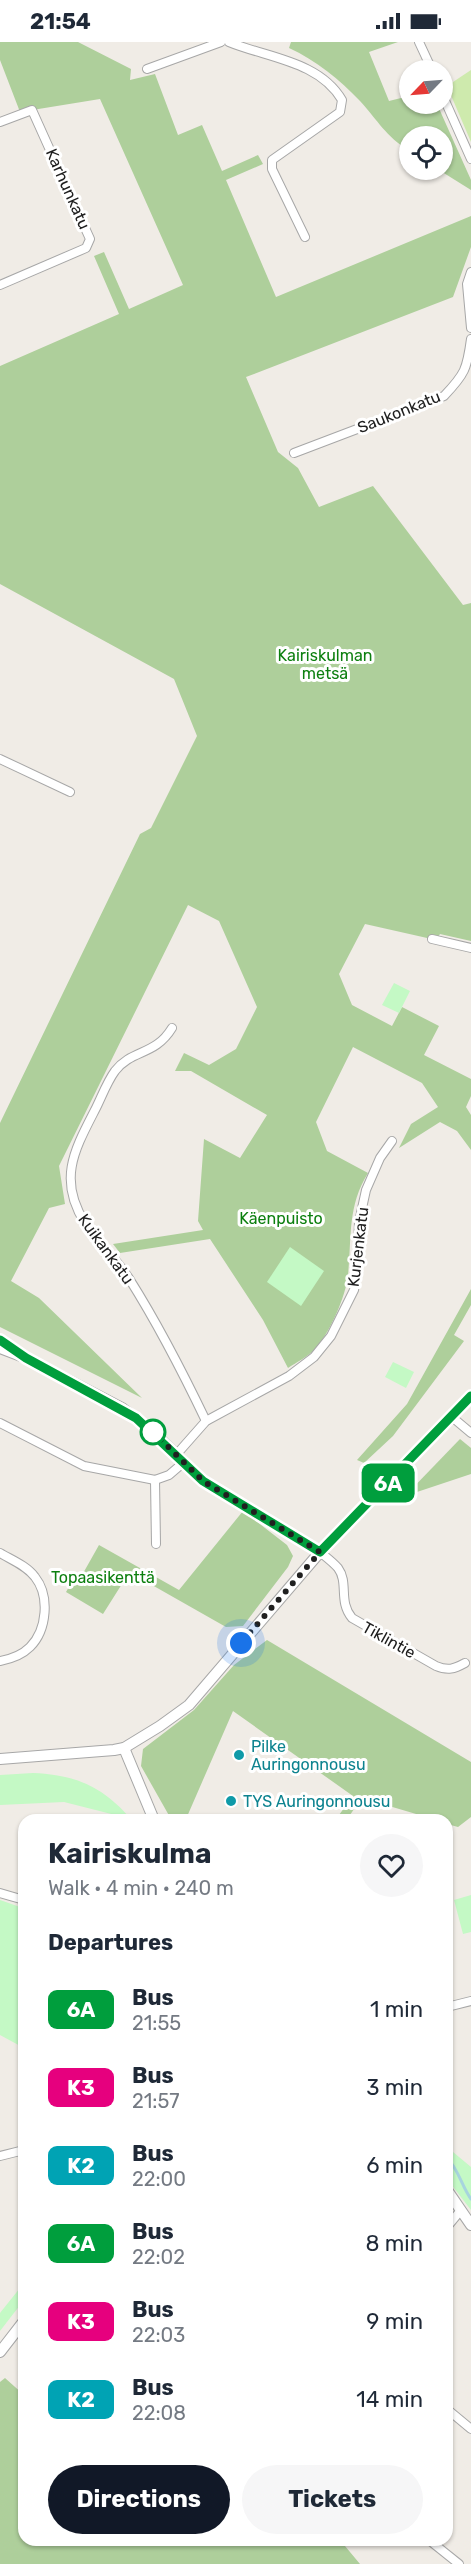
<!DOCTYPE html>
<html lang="en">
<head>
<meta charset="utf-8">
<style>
  :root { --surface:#fff; --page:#f6f6f7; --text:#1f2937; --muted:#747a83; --accent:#111827 }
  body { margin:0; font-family:Rubik,sans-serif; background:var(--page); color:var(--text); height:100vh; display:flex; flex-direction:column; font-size:22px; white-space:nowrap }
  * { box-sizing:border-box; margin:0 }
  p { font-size:20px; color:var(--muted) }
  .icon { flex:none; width:33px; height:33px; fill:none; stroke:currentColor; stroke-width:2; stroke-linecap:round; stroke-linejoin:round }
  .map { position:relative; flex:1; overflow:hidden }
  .drawer { position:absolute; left:18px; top:1772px; width:435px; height:732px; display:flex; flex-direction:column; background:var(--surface); border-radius:18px; box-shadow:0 2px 4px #0004 }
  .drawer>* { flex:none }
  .badge { padding:0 12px; border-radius:9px; font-size:21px; line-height:39px }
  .needle { width:39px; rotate:245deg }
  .controls { position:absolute; left:399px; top:18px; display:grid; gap:12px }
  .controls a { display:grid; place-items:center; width:54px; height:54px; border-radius:50%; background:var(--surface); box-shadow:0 2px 4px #0004; font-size:30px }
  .you { position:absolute; width:30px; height:30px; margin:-15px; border:4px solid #fff; border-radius:50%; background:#1a73e8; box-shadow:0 0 0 9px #1a73e833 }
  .map>.badge { position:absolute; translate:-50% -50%; box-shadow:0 0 0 3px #fff }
  h2 { padding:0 30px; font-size:22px; line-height:54px }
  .round { display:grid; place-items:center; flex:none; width:63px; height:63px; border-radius:32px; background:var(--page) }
  .headline { display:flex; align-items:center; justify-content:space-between; height:102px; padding:0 30px }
  h1 { font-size:28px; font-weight:700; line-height:45px }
  .primary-button { display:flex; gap:12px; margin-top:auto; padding:12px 30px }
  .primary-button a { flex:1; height:69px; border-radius:36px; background:var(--accent); color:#fff; font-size:24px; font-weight:700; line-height:69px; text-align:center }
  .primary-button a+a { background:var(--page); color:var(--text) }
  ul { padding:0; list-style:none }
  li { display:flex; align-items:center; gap:18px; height:78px; padding:0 30px }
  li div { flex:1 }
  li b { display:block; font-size:22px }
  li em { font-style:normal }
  li .badge { min-width:66px; font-weight:700; text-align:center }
  .status { display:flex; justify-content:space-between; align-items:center; height:42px; padding:0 30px; background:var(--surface); direction:ltr }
  .status svg { height:16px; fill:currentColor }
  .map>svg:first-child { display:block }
</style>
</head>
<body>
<div class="status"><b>21:54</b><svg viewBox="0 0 49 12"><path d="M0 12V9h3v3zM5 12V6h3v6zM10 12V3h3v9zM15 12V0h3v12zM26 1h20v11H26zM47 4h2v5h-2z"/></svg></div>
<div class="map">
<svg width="471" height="2522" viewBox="0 0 471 2522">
  <rect width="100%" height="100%" fill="#f0ece6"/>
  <!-- grass -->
  <path fill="#ceeaad" d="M471,28V100L447,44Z"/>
  <!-- forest -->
  <g fill="#aecf9b">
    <path d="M0,0H78L131,27L130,38L155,32L178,93L202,83L222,129L258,113L263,122L226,138L276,255L471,174V205L453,255L246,335L278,410L298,426L319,465L373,444L463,563L471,561V899L440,892L436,898L365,882L339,932L352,963L392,984L402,965L439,984L424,1013L471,1037V1054L466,1065L471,1073V1108L457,1089L440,1080L399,1106L411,1082L438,1065L422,1041L353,1005L316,1080L327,1109L368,1131C347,1165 352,1195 348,1233C346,1254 329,1293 314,1308C307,1315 297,1320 288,1326L263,1278L210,1197L120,1211L113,1202L203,1188L198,1179L204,1097L240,1116L267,1073L191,1029H175L184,1011L209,1023L236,1007L257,965L219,879L188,863L59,1124L65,1162L49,1166L11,1239L39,1256L142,1356L0,1285V1081L140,792L151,786L197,694L174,637L0,542V324L119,272L94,214L104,210L129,267L183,243L100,57L20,70L0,18Z"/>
    <path d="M291,0H398L369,10L389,59L409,54L410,62H437L471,138V148L439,128H442V94H410L409,109C385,93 379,80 360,59C339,37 317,19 289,6Z"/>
    <path d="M471,1247V1263L454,1293L464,1299L393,1394L364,1421L357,1418L407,1362Z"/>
    <path d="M460,1397L471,1406V1432L405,1454Z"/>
    <path d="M243,1469L287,1503L293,1514L288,1525L243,1584L226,1585L152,1543L127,1534L103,1572L66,1550L70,1543L77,1542L99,1503L179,1548Z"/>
    <path d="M267,1598L471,1720V1775L458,1785L447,1782V1778L433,1777L362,1756L347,1777H336L353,1754L233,1669L186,1777H171L141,1724L143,1707L194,1668L234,1623Z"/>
    <path d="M5,2336L24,2353V2498H340L360,2522H0V2340Z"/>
  </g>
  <!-- park -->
  <g fill="#c4f9c5">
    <path d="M394,941L410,949L399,971L382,963Z"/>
    <path d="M290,1205L324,1229L301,1264L267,1240Z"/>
    <path d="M393,1320L414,1330L406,1346L385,1335Z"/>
    <path d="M33,1731C76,1733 102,1744 131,1777L64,1760L0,1763V1733Z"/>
    <path d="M471,1853V1890L463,1892L454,1858Z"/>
    <path d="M0,1858L20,1865L24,1872V2006L0,1993Z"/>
    <path d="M447,2105L471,2125V2168L447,2137Z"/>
    <path d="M24,2241V2258L0,2289V2271Z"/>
  </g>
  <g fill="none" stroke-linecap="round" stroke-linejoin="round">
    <!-- stream -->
    <path stroke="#a7d4de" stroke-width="3" d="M447,2116C458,2126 462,2145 471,2157"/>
    <defs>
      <g id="minor">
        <path d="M229,0C268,16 319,19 342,58L340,70L272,118V127L305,195"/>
        <path d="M419,0L432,28"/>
        <path d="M147,27L221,0"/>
        <path d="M442,52L471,117"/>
        <path d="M0,80L32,68L90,197L86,206L0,243"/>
        <path d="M471,230L467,242L471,286"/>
        <path d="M294,411L444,354C465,332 467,327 471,297"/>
        <path d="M0,717L70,750"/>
        <path d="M432,897L471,906"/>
        <path d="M172,986C155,1014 132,1007 115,1029C107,1040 102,1054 96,1066C75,1107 57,1137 85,1181C98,1201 117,1217 130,1238C159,1284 183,1331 206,1379"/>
        <path d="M452,1375L471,1391"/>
        <path d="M0,1381L84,1424L155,1438L169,1433L183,1421"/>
        <path d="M176,1413L206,1379L289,1334L314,1315L331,1294L354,1248L357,1233L359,1180L366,1148L380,1116L392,1099"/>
        <path d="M155,1438L156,1502"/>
        <path d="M320,1510C326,1515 333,1520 338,1526C349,1541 338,1559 352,1576L436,1624C448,1629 454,1627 465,1621"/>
        <path d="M0,1511C12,1518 27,1524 35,1535C50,1554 47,1588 30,1605C22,1613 11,1617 0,1619"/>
        <path d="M0,1851L24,1858"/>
        <path d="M447,1965L471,1959"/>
        <path d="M0,2114L24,2108"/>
        <path d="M447,2185L461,2168"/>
        <path d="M447,2367L471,2387"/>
        <path d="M429,2498L459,2522"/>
      </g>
      <g id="tertiary">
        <path d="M0,1306L26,1316L122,1366L153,1390L203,1439L320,1510"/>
        <path d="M124,1706L154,1778"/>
        <path d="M0,1717L114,1708L124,1706L160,1684L189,1663L320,1510L471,1354"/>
        <path d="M447,2148L471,2183"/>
        <path d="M0,2310L24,2279"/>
      </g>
    </defs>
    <!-- minor casing -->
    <use href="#minor" stroke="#a7a7a7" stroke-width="10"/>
    <!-- tertiary casing -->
    <use href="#tertiary" stroke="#a7a7a7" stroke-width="12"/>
    <!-- minor -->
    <use href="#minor" stroke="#fff" stroke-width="8"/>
    <!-- tertiary -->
    <use href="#tertiary" stroke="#fff" stroke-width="10"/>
  </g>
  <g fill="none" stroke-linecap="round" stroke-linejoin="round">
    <defs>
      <path id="line" d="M0,1298L26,1316L136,1376L203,1439L320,1510L471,1354"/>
    </defs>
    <!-- line casing -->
    <use href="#line" stroke="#fff" stroke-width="14"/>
    <!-- line -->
    <use href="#line" stroke="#009e3d" stroke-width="9"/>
    <!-- walk -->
    <path stroke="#202020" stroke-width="6" stroke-dasharray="0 10.8" d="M153,1390L203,1439L320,1510L241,1601"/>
  </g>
  <!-- markers -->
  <circle fill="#fff" stroke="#009e3d" stroke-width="3" cx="153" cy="1390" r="12"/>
  <g fill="#0f9aa8" stroke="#fff" stroke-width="2">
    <circle cx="239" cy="1713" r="6"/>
    <circle cx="231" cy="1759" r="6"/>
  </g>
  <g text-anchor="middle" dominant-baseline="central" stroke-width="6" stroke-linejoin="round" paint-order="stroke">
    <!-- street labels -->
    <g font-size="16" fill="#202020" stroke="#fff">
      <text transform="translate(68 147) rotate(66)">Karhunkatu</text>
      <text transform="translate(399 370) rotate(-22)">Saukonkatu</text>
      <text transform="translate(358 1205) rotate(-83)">Kurjenkatu</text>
      <text transform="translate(106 1207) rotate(54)">Kuikankatu</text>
      <text transform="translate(389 1598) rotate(29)">Tiklintie</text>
    </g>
    <!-- park labels -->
    <g font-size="16" fill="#0c7f0f" stroke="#fff">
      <text x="325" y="613">Kairiskulman<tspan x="325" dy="18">metsä</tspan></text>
      <text x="281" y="1176">Käenpuisto</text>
      <text x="103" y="1535">Topaasikenttä</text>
    </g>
    <!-- culture labels -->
    <g font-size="16" fill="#0d838f" stroke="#fff" text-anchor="start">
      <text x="251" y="1704">Pilke<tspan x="251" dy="18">Auringonnousu</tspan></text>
      <text x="243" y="1759">TYS Auringonnousu</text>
    </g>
  </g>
</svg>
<div class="controls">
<a><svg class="needle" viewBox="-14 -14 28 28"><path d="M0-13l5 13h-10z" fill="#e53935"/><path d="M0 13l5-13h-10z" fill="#747a83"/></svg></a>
<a><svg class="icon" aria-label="locate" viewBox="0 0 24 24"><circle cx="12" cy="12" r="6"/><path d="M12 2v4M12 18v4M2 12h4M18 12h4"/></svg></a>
</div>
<div class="you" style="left:241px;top:1601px"></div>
<b class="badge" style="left:388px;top:1441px;background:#009e3d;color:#fff">6A</b>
<section class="drawer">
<div class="headline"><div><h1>Kairiskulma</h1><p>Walk · 4 min · 240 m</p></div><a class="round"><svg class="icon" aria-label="heart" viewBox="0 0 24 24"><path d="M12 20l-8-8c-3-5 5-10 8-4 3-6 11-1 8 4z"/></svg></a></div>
<h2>Departures</h2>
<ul>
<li><span class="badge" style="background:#009e3d;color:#fff">6A</span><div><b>Bus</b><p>21:55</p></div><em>1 min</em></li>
<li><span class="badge" style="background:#e6007e;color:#fff">K3</span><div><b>Bus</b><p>21:57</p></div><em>3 min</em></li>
<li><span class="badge" style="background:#00a3b4;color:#fff">K2</span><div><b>Bus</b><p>22:00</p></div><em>6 min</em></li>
<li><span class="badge" style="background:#009e3d;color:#fff">6A</span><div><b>Bus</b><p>22:02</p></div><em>8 min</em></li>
<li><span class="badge" style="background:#e6007e;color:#fff">K3</span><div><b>Bus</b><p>22:03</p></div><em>9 min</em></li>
<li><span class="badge" style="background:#00a3b4;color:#fff">K2</span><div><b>Bus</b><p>22:08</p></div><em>14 min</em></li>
</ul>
<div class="primary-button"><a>Directions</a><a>Tickets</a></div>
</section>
</div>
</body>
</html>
